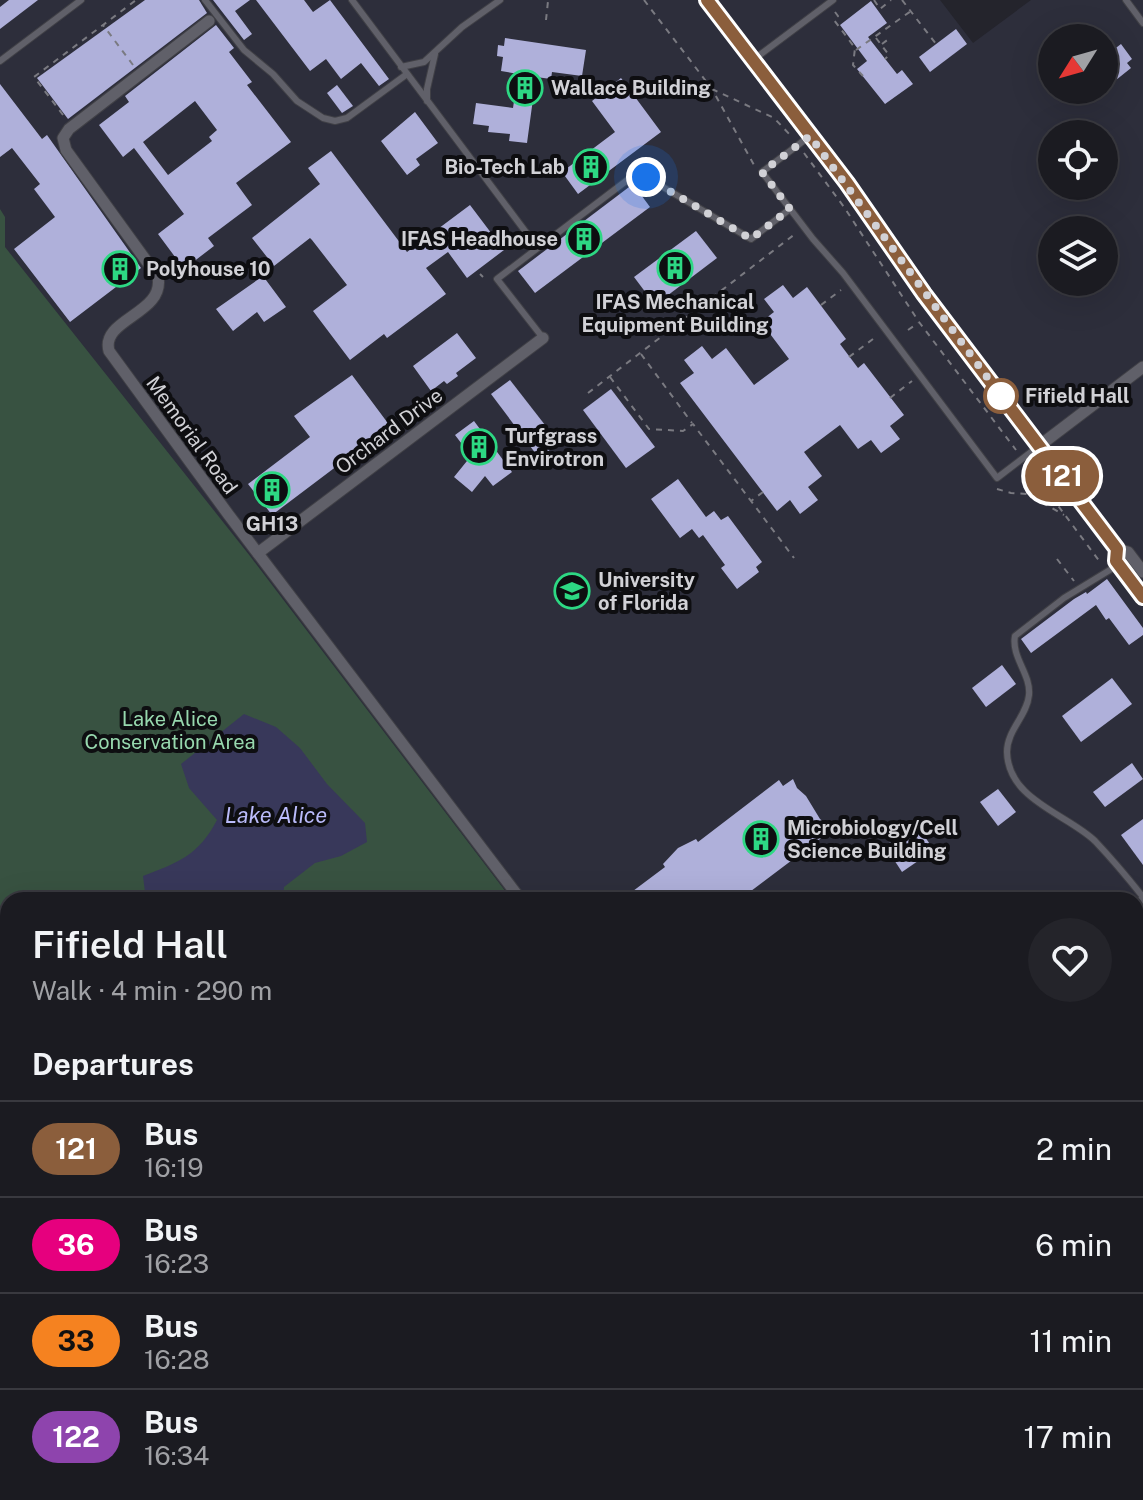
<!DOCTYPE html>
<html lang="en">
<head>
<meta charset="utf-8">
<style>
  :root { --surface:#1b1b21; --page:#24242a; --text:#f1f3f6; --muted:#a0a1a5; --line:#39393f }
  body { margin:0; font-family:"Public Sans",sans-serif; background:var(--page); color:var(--text); height:100vh; display:flex; flex-direction:column; font-size:30px; white-space:nowrap }
  * { box-sizing:border-box; margin:0 }
  p { font-size:26px; color:var(--muted) }
  .icon { flex:none; width:44px; height:44px; fill:none; stroke:currentColor; stroke-width:2; stroke-linecap:round; stroke-linejoin:round }
  .map { position:relative; flex:1; overflow:hidden }
  .details { position:absolute; left:0px; top:892px; width:1144px; height:608px; display:flex; flex-direction:column; background:var(--surface); border-radius:24px 24px 0 0; box-shadow:0 8px 32px #0002,0 0 0 2px var(--line) }
  .details>* { flex:none }
  .badge { padding:0 16px; border-radius:26px; font-size:28px; line-height:52px }
  .needle { width:52px; rotate:233deg }
  .buttons { position:absolute; left:1038px; top:24px; display:grid; gap:16px }
  .buttons a { display:grid; place-items:center; width:80px; height:80px; border-radius:50%; background:var(--surface); box-shadow:0 8px 32px #0002,0 0 0 2px var(--line); font-size:40px }
  .you { position:absolute; width:40px; height:40px; margin:-20px; border:6px solid #fff; border-radius:50%; background:#1a73e8; box-shadow:0 0 0 12px #1a73e833 }
  .map>.badge { position:absolute; translate:-50% -50%; box-shadow:0 0 0 4px #fff }
  h2 { padding:0 32px; font-size:30px; line-height:72px }
  .round { display:grid; place-items:center; flex:none; width:84px; height:84px; border-radius:42px; background:var(--page) }
  .summary { display:flex; align-items:center; justify-content:space-between; height:136px; padding:0 32px }
  h1 { font-size:38px; font-weight:600; line-height:60px }
  ul { padding:0; list-style:none }
  li { display:flex; align-items:center; gap:24px; height:96px; padding:0 32px; border-top:2px solid var(--line) }
  li div { flex:1 }
  li b { display:block; font-size:30px }
  li em { font-style:normal }
  li .badge { min-width:88px; font-weight:700; text-align:center }
  .map>svg:first-child { display:block }
</style>
</head>
<body>
<div class="map">
<svg width="1143" height="1500" viewBox="0 0 1143 1500">
  <rect width="100%" height="100%" fill="#24242c"/>
  <!-- built -->
  <path fill="#2d2e3b" fill-rule="evenodd" d="M0,0H940L973,43L1031,0H1143V1500H0ZM1052,38H1104V90H1052ZM1052,134H1104V186H1052ZM1052,230H1104V282H1052ZM8,900H1136V1492H8Z"/>
  <!-- green -->
  <g fill="#385241">
    <path d="M0,209L5,217V247L250,556L512,900H8V1378L0,1375Z"/>
    <path d="M1143,913V1500H514L508,1492H1136V918Z"/>
    <path d="M0,1427L8,1430V1492H282L283,1500H0Z"/>
    <path d="M295,1492H477L484,1500H295Z"/>
  </g>
  <!-- water -->
  <g fill="#38385a">
    <path d="M244,714L276,727L300,748L327,784L365,823L367,842L341,856L315,863L284,887L283,900H146L143,876C179,862 198,856 217,820L189,788L181,764Z"/>
    <path d="M0,932L8,938V1216L0,1214Z"/>
  </g>
  <!-- building -->
  <g fill="#afb0da" fill-rule="evenodd">
    <path d="M9,0H38L0,29V7Z"/>
    <path d="M145,0H199L207,13L68,119L37,78Z"/>
    <path d="M213,0H250L235,11L252,34L244,40Z"/>
    <path d="M256,0H304L313,12L330,0L389,79L379,86L361,63L341,79L326,59L310,71Z"/>
    <path d="M871,1L887,23L868,37L897,74L902,70L913,84L885,104L857,69L867,61L840,25Z"/>
    <path d="M216,25L234,48L229,52L252,82L247,85L291,142L236,183L252,205L208,238L214,246L184,269L158,234L184,214L134,148L123,157L99,125L129,102L125,96ZM195,101L217,130L209,137L212,141L168,175L143,142Z"/>
    <path d="M956,29L967,44L930,72L919,57Z"/>
    <path d="M505,38L586,50L582,76L552,72L551,79L536,77L527,143L509,141L510,134L488,132L489,126L473,124L476,103L513,108L518,74L501,71L503,57L497,56L498,45L504,46Z"/>
    <path d="M1121,44L1132,59L1127,63L1131,68L1116,80L1111,74L1104,79V57Z"/>
    <path d="M621,78L661,132L578,194L562,172L615,132L592,101Z"/>
    <path d="M0,84L42,139L47,135L141,268L70,322L14,249L55,217L34,189L40,184L12,148L0,157Z"/>
    <path d="M337,85L353,106L342,113L327,93Z"/>
    <path d="M415,112L438,143L416,159L420,165L407,175L381,141Z"/>
    <path d="M331,151L407,252L470,205L504,250L467,278L448,252L426,268L446,294L387,338L384,334L350,360L313,311L347,285L312,240L310,238L274,266L252,238L320,184L308,168Z"/>
    <path d="M633,184L650,207L535,293L518,271Z"/>
    <path d="M696,231L717,258L655,305L634,277Z"/>
    <path d="M263,276L286,307L264,322L257,312L233,331L216,309Z"/>
    <path d="M783,285L793,298L807,287L846,339L840,344L858,368L864,363L904,415L890,426L900,439L881,453L871,440L858,449L840,425L804,452L822,476L808,487L818,500L800,514L790,500L777,511L680,383L694,373L684,360L702,346L712,359L726,348L754,385L789,359L761,322L774,312L764,299Z"/>
    <path d="M457,333L476,358L456,373L458,376L447,384L444,381L431,391L413,366Z"/>
    <path d="M352,375L390,426L272,515L248,484L310,437L294,416Z"/>
    <path d="M510,380L559,443L539,458L491,394Z"/>
    <path d="M611,389L655,447L626,468L583,410Z"/>
    <path d="M474,421L512,472L493,486L485,476L472,492L454,477L471,456L455,435Z"/>
    <path d="M678,479L706,517L714,511L721,520L728,516L762,562L756,567L759,572L737,589L721,568L725,565L703,535L699,538L692,529L680,538L651,499Z"/>
    <path d="M1107,579L1143,628V635L1129,645L1109,618L1106,620L1096,605L1031,653L1021,639L1074,599L1086,592L1087,594Z"/>
    <path d="M1002,665L1016,684L986,707L972,688Z"/>
    <path d="M1112,678L1132,704L1081,742L1062,716Z"/>
    <path d="M1132,763L1143,779L1105,807L1093,792Z"/>
    <path d="M793,779L797,788L806,796L820,819L828,825L820,831L824,836L739,900H621L665,867L663,864L678,848L696,839L698,842L779,780L783,786Z"/>
    <path d="M998,789L1016,812L998,826L980,802Z"/>
    <path d="M1143,819V865L1121,835Z"/>
    <path d="M916,824L934,850L902,872L885,846Z"/>
  </g>
  <g fill="none" stroke-linecap="round" stroke-linejoin="round">
    <defs>
      <g id="service">
        <path d="M205,0L244,50L273,74L297,101L323,118L335,121L347,118L407,74"/>
        <path d="M352,0L537,247"/>
        <path d="M1126,0L1143,23"/>
        <path d="M753,60L833,0"/>
        <path d="M0,61L81,0"/>
        <path d="M401,67L424,62L462,27L500,0"/>
        <path d="M427,101V89L435,54"/>
        <path d="M810,136L762,172L813,239L843,273L997,478L1039,446"/>
        <path d="M543,338L497,279L634,175L646,177L751,239L790,209"/>
        <path d="M1118,565L1064,598L1015,636C1011,657 1031,674 1029,695C1027,716 1007,730 1007,752C1008,800 1067,814 1095,841C1112,859 1128,878 1143,897"/>
      </g>
      <g id="minor">
        <path d="M707,0L847,183L924,294L1104,533L1117,549L1128,552L1143,572"/>
        <path d="M209,21L69,129L63,138L66,150L158,277C165,314 100,319 109,351L228,514L521,900"/>
        <path d="M1039,446L1143,367"/>
        <path d="M1117,549L1116,561L1143,597"/>
        <path d="M258,553L543,338"/>
        <path d="M1136,907L1143,901"/>
        <path d="M0,1399L8,1401"/>
        <path d="M485,1492L493,1500"/>
        <path d="M497,1492L501,1500"/>
      </g>
    </defs>
    <!-- service casing -->
    <use href="#service" stroke="#404046" stroke-width="8"/>
    <!-- minor casing -->
    <use href="#minor" stroke="#404046" stroke-width="13"/>
    <!-- path -->
    <g stroke="#7a7a81" stroke-width="2" stroke-dasharray="6 6" stroke-linecap="butt">
      <path d="M644,0L712,89L754,165"/>
      <path d="M874,0L880,9L891,0"/>
      <path d="M902,0L936,44"/>
      <path d="M835,12L838,16L834,20L855,48L853,65L863,76"/>
      <path d="M546,20L548,1"/>
      <path d="M876,38L889,55L885,59"/>
      <path d="M882,44L890,38"/>
      <path d="M856,50L911,11"/>
      <path d="M133,65L103,25L136,0"/>
      <path d="M712,89L774,118L793,138"/>
      <path d="M63,115L34,77L103,25"/>
      <path d="M804,153L844,207L919,322L1016,450"/>
      <path d="M480,274L483,277"/>
      <path d="M821,305L841,290"/>
      <path d="M908,330L918,323"/>
      <path d="M641,354L692,423"/>
      <path d="M849,357L877,336"/>
      <path d="M610,377L649,429L683,431L693,424L751,501"/>
      <path d="M588,393L795,234"/>
      <path d="M890,398L912,381"/>
      <path d="M1030,468L1100,562"/>
      <path d="M997,489L1011,493L1028,494L1064,515"/>
      <path d="M763,492L751,501L794,558"/>
      <path d="M1057,559L1074,581"/>
      <path d="M0,1294L8,1280"/>
      <path d="M0,1338L6,1377"/>
      <path d="M1141,1470L1143,1473"/>
      <path d="M515,1492L521,1500"/>
      <path d="M224,1500L228,1492"/>
    </g>
    <!-- service -->
    <use href="#service" stroke="#606069" stroke-width="6"/>
    <!-- minor -->
    <use href="#minor" stroke="#606069" stroke-width="11"/>
  </g>
  <g fill="none" stroke-linecap="round" stroke-linejoin="round">
    <defs>
      <path id="line" d="M707,0L847,183L924,294L1117,549L1116,561L1143,597"/>
    </defs>
    <!-- line casing -->
    <use href="#line" stroke="#fff" stroke-width="18"/>
    <!-- line -->
    <use href="#line" stroke="#8b5e3c" stroke-width="12"/>
    <!-- walk -->
    <path stroke="#d1d1d6" stroke-width="8" stroke-dasharray="0 14.4" d="M646,177L751,239L790,209L762,172L810,136L1001,396"/>
  </g>
  <!-- icons -->
  <defs>
    <symbol id="building-ring" viewBox="-11 -11 22 22"><circle r="9.5" fill="#0e0e11" stroke="#2dd883" stroke-width="1.5"/><path d="M-4-6H4V6H1V3H-1V6H-4ZM-2.5-4.3h1.7v1.8h-1.7ZM.8-4.3h1.7v1.8H.8ZM-2.5-1h1.7V.8h-1.7ZM.8-1h1.7V.8H.8Z" fill="#2dd883"/></symbol>
    <symbol id="university-ring" viewBox="-11 -11 22 22"><circle r="9.5" fill="#0e0e11" stroke="#2dd883" stroke-width="1.5"/><path d="M0-5L7-2L0 1L-7-2ZM-4 1L0 2.5L4 1V4Q0 6-4 4Z" fill="#2dd883"/></symbol>
  </defs>
  <g fill-rule="evenodd">
    <use href="#building-ring" x="505" y="68" width="40" height="40"/>
    <use href="#building-ring" x="571" y="147" width="40" height="40"/>
    <use href="#building-ring" x="564" y="219" width="40" height="40"/>
    <use href="#building-ring" x="655" y="248" width="40" height="40"/>
    <use href="#building-ring" x="100" y="249" width="40" height="40"/>
    <use href="#building-ring" x="459" y="427" width="40" height="40"/>
    <use href="#building-ring" x="252" y="470" width="40" height="40"/>
    <use href="#university-ring" x="552" y="571" width="40" height="40"/>
    <use href="#building-ring" x="741" y="819" width="40" height="40"/>
  </g>
  <!-- markers -->
  <circle fill="#fff" stroke="#8b5e3c" stroke-width="4" cx="1001" cy="396" r="16"/>
  <g text-anchor="middle" dominant-baseline="central" stroke-width="8" stroke-linejoin="round" paint-order="stroke">
    <!-- poi labels -->
    <g font-size="20" font-weight="bold" fill="#d1d1d6" stroke="#0e0e11" text-anchor="start">
      <text x="551" y="88">Wallace Building</text>
      <text x="565" y="167" text-anchor="end">Bio-Tech Lab</text>
      <text x="558" y="239" text-anchor="end">IFAS Headhouse</text>
      <text x="146" y="269">Polyhouse 10</text>
      <text x="675" y="302" text-anchor="middle">IFAS Mechanical<tspan x="675" dy="23">Equipment Building</tspan></text>
      <text x="505" y="436">Turfgrass<tspan x="505" dy="23">Envirotron</tspan></text>
      <text x="272" y="524" text-anchor="middle">GH13</text>
      <text x="598" y="580">University<tspan x="598" dy="23">of Florida</tspan></text>
      <text x="787" y="828">Microbiology/Cell<tspan x="787" dy="23">Science Building</tspan></text>
    </g>
    <!-- stop labels -->
    <g font-size="20" font-weight="bold" fill="#d1d1d6" stroke="#0e0e11" text-anchor="start">
      <text x="1025" y="396">Fifield Hall</text>
    </g>
    <!-- street labels -->
    <g font-size="20" fill="#d1d1d6" stroke="#0e0e11">
      <text transform="translate(389 431) rotate(-37)">Orchard Drive</text>
      <text transform="translate(192 435) rotate(54)">Memorial Road</text>
    </g>
    <!-- park labels -->
    <g font-size="20" fill="#97d8ae" stroke="#0e0e11">
      <text x="170" y="719">Lake Alice<tspan x="170" dy="23">Conservation Area</tspan></text>
    </g>
    <!-- water labels -->
    <g font-size="22" font-style="italic" fill="#babbfa" stroke="#0e0e11">
      <text x="276" y="815">Lake Alice</text>
    </g>
  </g>
</svg>
<div class="buttons">
<a><svg class="needle" viewBox="-14 -14 28 28"><path d="M0-13l5 13h-10z" fill="#e53935"/><path d="M0 13l5-13h-10z" fill="#a0a1a5"/></svg></a>
<a><svg class="icon" aria-label="locate" viewBox="0 0 24 24"><circle cx="12" cy="12" r="6"/><path d="M12 2v4M12 18v4M2 12h4M18 12h4"/></svg></a>
<a><svg class="icon" aria-label="layers" viewBox="0 0 24 24"><path d="M12 4l9 5-9 5-9-5zM3 14l9 5 9-5"/></svg></a>
</div>
<div class="you" style="left:646px;top:177px"></div>
<b class="badge" style="left:1062px;top:476px;background:#8b5e3c;color:#fff">121</b>
<section class="details">
<div class="summary"><div><h1>Fifield Hall</h1><p>Walk · 4 min · 290 m</p></div><a class="round"><svg class="icon" aria-label="heart" viewBox="0 0 24 24"><path d="M12 20l-8-8c-3-5 5-10 8-4 3-6 11-1 8 4z"/></svg></a></div>
<h2>Departures</h2>
<ul>
<li><span class="badge" style="background:#8b5e3c;color:#fff">121</span><div><b>Bus</b><p>16:19</p></div><em>2 min</em></li>
<li><span class="badge" style="background:#e6007e;color:#fff">36</span><div><b>Bus</b><p>16:23</p></div><em>6 min</em></li>
<li><span class="badge" style="background:#f58220;color:#111">33</span><div><b>Bus</b><p>16:28</p></div><em>11 min</em></li>
<li><span class="badge" style="background:#8e44ad;color:#fff">122</span><div><b>Bus</b><p>16:34</p></div><em>17 min</em></li>
</ul>
</section>
</div>
</body>
</html>
